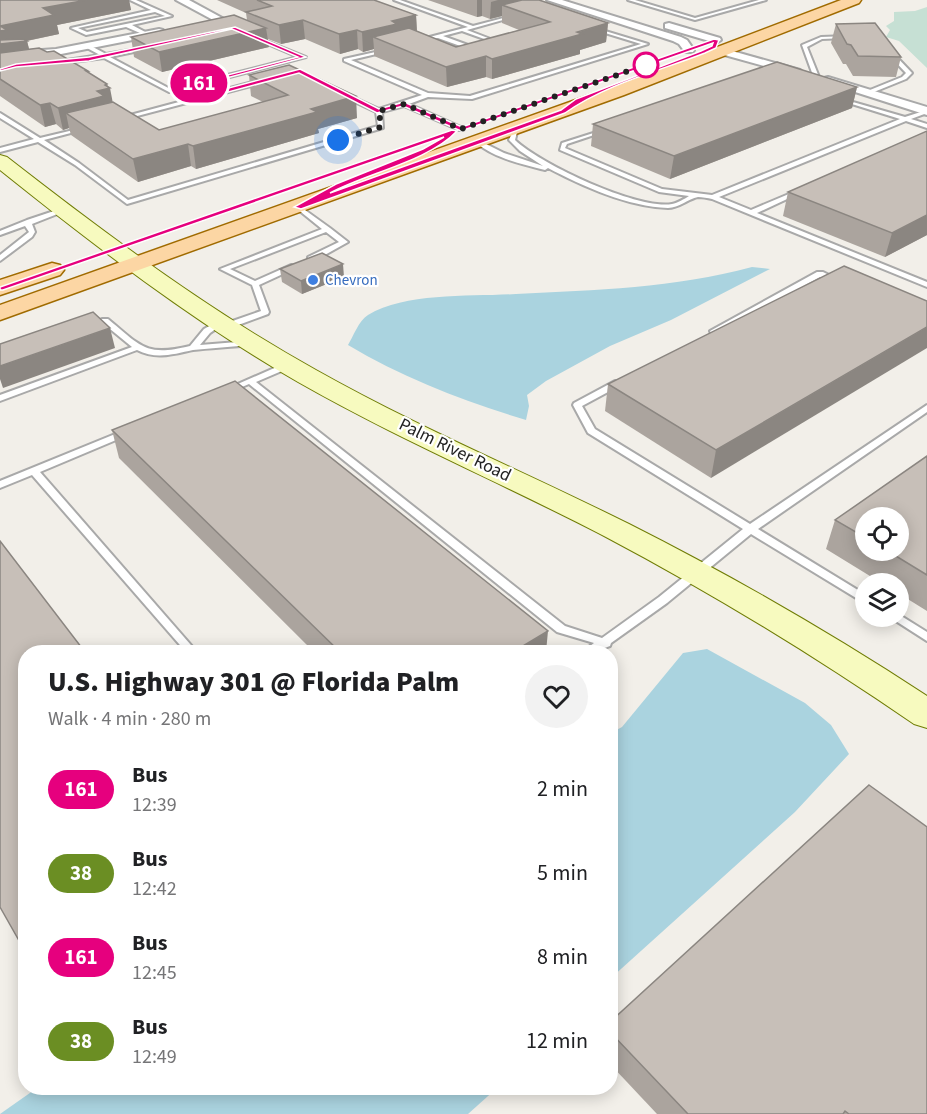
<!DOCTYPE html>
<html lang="en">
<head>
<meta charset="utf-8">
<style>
  :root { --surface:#fff; --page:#f2f2f2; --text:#202124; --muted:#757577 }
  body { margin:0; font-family:"Source Sans 3",sans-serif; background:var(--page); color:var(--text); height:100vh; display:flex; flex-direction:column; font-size:22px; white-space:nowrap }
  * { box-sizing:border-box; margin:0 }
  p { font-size:20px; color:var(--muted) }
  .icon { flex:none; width:33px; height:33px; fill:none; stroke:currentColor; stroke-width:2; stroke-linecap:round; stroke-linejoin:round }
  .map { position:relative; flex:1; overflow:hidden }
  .sheet { position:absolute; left:18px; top:645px; width:600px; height:450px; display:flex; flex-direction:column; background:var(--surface); border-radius:24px; box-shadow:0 3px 15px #0003 }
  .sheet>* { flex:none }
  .badge { padding:0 12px; border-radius:20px; font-size:21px; line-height:39px }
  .tools { position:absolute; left:855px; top:507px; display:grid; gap:12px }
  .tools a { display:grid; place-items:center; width:54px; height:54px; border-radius:50%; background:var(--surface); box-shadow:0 3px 15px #0003; font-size:30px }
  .you { position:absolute; width:30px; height:30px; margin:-15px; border:4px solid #fff; border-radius:50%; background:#1a73e8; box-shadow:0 0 0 9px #1a73e833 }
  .map>.badge { position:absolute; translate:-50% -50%; box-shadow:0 0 0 3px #fff }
  .round { display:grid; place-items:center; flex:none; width:63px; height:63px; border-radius:32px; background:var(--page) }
  .headline { display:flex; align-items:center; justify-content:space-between; height:102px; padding:0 30px }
  h1 { font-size:28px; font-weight:800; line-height:45px }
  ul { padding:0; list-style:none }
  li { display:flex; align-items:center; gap:18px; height:84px; padding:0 30px }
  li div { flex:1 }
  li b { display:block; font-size:22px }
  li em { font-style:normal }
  li .badge { min-width:66px; font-weight:700; text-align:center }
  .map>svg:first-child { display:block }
</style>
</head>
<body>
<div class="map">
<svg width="927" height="1114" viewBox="0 0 927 1114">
  <rect width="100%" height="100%" fill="#f2efe9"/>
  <!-- wetland -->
  <path fill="#c6e0d4" d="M927,7V68L899,41L886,37L890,30L886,26L894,21V12L915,11Z"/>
  <!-- water -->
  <g fill="#aad3df">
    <path d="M752,267L770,269L671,320L610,346L546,381L527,395L529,406L526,420C466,402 403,378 348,345C353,337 359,320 368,315C407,292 471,297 516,294C596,290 674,288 752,267Z"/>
    <path d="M707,649L805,703L831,725L849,754L795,812L611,978V733L622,727L683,653Z"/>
    <path d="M37,1088H497L468,1114H0Z"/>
  </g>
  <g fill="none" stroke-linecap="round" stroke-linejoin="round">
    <defs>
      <g id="lane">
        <path d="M130,0H136L172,16L132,25L149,34L147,36L126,27L86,35L71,28L151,10ZM155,12L165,16L87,32L78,28Z"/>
        <path d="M394,0H400L473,26L515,15L517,16L467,30L501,43V45L462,31L443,36L479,49L477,52L438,38L418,42V40L468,27Z"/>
        <path d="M628,0H635L695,18L759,0H766L695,20Z"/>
        <path d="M592,27L648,44L472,99L428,97L409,104L463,128V130H459L404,106L382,112L383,128L127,204L75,165L38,142L0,152V148L34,139L0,118V113L40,138L86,127V129L44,140L79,163L128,200L378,126L376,112L342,96V94H346L379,109L422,95L344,61V59L389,49V51L351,60L428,93L470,96L641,44L592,29Z"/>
        <path d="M254,36L306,57L195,86L211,93L264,79L266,82L122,120L119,118L205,95L188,87V85L298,57L254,38Z"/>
        <path d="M848,36L846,38L822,39L807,47L819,77L814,78L802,45L821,37Z"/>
        <path d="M87,46H91L106,54L148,47V49L110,57L174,91L169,92L104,58L57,64L54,62L100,55L87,48Z"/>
        <path d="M887,51H891L912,73L906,79L869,94H865V92L902,77L906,73L887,53Z"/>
        <path d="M839,98L905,117L927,110V113L911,119L927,124V128L906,121L719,197L751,210L796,191H800V193L757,213L927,282V287L712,199C708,198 702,197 698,197C688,199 679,208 668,208C629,207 582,186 548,168L545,170C521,164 494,158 475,142L480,141L504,153L543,166L520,151L509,140L514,128H518L515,140C540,164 638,210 672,204C678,203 684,199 689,196L659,192L560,150L562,143L606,129V131L567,144L565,148L662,189L712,195L900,119L839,100Z"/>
        <path d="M298,205L330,228L348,242L314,261H308V257L339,242L326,232L230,269L255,281L291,265L298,267L259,285L269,312L268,314L230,328H224V324L261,311L252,285L220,269L322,229L296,208L295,207Z"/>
        <path d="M63,208L66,210L65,211L32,224L35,232L32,237L0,261V255L29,232L25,226L0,235V231L27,220Z"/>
        <path d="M817,272H823L839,280L835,282L820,277L717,333H711L710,331Z"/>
        <path d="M102,319H108C141,346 145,357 190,346L204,329L220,320H223V324L210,333L200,345L250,341L254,343L250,345C231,347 212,348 193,350C174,354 156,360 137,350L0,401V395L132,347L104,324L92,327L88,325Z"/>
        <path d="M288,362L291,363V367L256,382L565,626L602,638L659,597L743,529L588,433L573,405L574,403L615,381H621V385L582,406L595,429L750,524L927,405V412L758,529L866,595V604L751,534L667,603L611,643L610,646C598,650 599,652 585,652L586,649L594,643L557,632L249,384L228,393L224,390Z"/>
        <path d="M125,430L128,431L130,433L128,435L40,472L197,652H186L32,475L0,488V481Z"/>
        <path d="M898,614L927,632V641L888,616H898Z"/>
      </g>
      <g id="street">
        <path d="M176,0H189L224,19L215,21Z"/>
        <path d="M547,0H562L681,37L687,40L694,50L693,52H685L679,44L673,41Z"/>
        <path d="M669,23L720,38L721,40L716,43L665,28V24Z"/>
        <path d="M159,29L163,30V34L56,55L0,59V53L56,49Z"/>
        <path d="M725,49L800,70L802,72L796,75L721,54L720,52Z"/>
        <path d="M828,77L927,107V115L824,82V78Z"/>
      </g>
      <path id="secondary" d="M0,155L7,157C106,234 206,309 316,370C417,427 525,472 629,524C732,576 831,633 927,696V728L914,724C815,656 712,593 606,537C504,484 398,439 298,382C192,321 95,246 0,170Z"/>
      <g id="primary">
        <path d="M841,0H861L859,3L624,95L0,320V305L612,87Z"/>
        <path d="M52,263L60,265L64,270L60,275L0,295V280Z"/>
      </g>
    </defs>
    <!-- lane casing -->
    <use href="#lane" stroke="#a9a9a9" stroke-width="4"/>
    <!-- street casing -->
    <use href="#street" stroke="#a9a9a9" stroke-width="4"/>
    <!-- secondary casing -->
    <use href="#secondary" stroke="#707d05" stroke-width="2"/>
    <!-- primary casing -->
    <use href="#primary" stroke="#a06b00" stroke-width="3"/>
    <!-- lane -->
    <use href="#lane" fill="#fff" fill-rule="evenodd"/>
    <!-- street -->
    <use href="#street" fill="#fff" fill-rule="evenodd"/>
    <!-- secondary -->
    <use href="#secondary" fill="#f7fabf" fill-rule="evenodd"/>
    <!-- primary -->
    <use href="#primary" fill="#fcd6a4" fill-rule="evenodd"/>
  </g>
  <!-- wall -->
  <g fill="#aba49e" fill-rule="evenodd">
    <path d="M0,0H129L131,10L57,25L59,34L27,41L29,49L47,52L88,71L89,73L107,84L112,102L159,130L263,102L251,96L249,75L357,118L318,129L319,133L196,169L191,166L138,182L71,135L69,128L63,130L56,124L45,127L0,96Z"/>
    <path d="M217,0H374L416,15L417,31L456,47L519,30L502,23V16L490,19L482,16L477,17L428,0H520L608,23L606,42L580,50V54L492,79L486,77L447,87L374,56V49L363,52L358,49L340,54L305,39L281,44L268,39L269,47L162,72L134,57L131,37L247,20L246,13Z"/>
    <path d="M836,24L901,57L896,77L853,76L846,64H843L831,43Z"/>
    <path d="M857,87L852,108L670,179L591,146L593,124Z"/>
    <path d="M927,131V235L885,257L783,216L788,192Z"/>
    <path d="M844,266L711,478L605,411L608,384Z"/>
    <path d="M280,269L344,277L302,294L282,282Z"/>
    <path d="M112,430L546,652H314L119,458Z"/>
    <path d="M927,456V611L898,593V584H883L826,549L835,520ZM866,518L898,550H866Z"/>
    <path d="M610,1022L927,1114H657L610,1064Z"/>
  </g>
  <!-- shaded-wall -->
  <g fill="#8b8681">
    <path d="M87,0H129L131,10L57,25L59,34L21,42L27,41L32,61L0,62V26L43,8Z"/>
    <path d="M477,0H482V16L477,17Z"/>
    <path d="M498,0H520L519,11L502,5V16L490,19L491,2Z"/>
    <path d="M416,15L417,34L373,37L374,49L363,52L362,32L392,21Z"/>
    <path d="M303,20L305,39L281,44L279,25Z"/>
    <path d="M608,23L606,42L580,50V54L492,79V59Z"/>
    <path d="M266,28L269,47L162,72L159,52Z"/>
    <path d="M357,30L358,49L340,54L339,34Z"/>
    <path d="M486,56V77L447,87L446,67Z"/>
    <path d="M107,84L108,89L110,88L114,109L66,113L69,128L63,130L58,108L97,91L105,85Z"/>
    <path d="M857,87L852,108L670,179L674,156Z"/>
    <path d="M356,96L357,118L318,129L319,133L196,169L193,146L311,109Z"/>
    <path d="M50,103L56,124L45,127L40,105Z"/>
    <path d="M188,144L191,166L138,182L133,159Z"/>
    <path d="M927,215V235L885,257L892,233Z"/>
    <path d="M343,264L344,277L302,294L301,281Z"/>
    <path d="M927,327V348L711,478L716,450Z"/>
    <path d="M110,328L115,348L3,388L0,379V366Z"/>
    <path d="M548,631L546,652H513Z"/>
  </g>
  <!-- building -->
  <g fill="#c7bfb8" stroke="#8b8681" stroke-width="1.5">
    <path d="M0,0H87L43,8L54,15L0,26L7,30L0,31Z"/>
    <path d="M257,0H374L416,15L392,21L397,24L362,32L357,30L339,34L303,20L279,25L246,12L272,6Z"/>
    <path d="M522,0H539L608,23L577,32L582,34L492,59L486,56L446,67L373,37L409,28L456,47L550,22L502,5Z"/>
    <path d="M234,15L266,28L159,52L131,37Z"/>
    <path d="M875,23L901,57L858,56L851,45L847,44L836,24Z"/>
    <path d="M23,39L27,41L0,44V40Z"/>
    <path d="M39,48L47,52L54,51L88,71H86L107,84L105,85L110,88L97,91L104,96L58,108L50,103L40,105L0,79V53Z"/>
    <path d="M777,62L857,87L674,156L593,124Z"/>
    <path d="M289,65L356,96L311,109L317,112L193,146L188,144L133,159L66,113L113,102L159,130L288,95L249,75Z"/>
    <path d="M927,131V215L892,233L788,192Z"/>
    <path d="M322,253L343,264L301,281L280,269Z"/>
    <path d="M844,266L927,301V327L716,450L608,384Z"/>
    <path d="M93,312L110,328L0,366V344Z"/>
    <path d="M235,381L548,631L513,652H340L112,430Z"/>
    <path d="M927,456V575L886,550H898V518H866V538L835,520Z"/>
    <path d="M0,541L85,652H26V953L0,907Z"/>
    <path d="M869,785L927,827V1114H849L845,1111L843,1114H688L610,1032V1022Z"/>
  </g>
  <!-- line -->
  <path fill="#e6007e" stroke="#fff" stroke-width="1.5" d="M235,27L306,57L196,86L210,93L300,69L379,109L404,102L462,127L714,39L719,40L716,48L705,53C659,71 606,84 565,113L301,209L294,207L336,184L423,149L444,137L3,290H0V287L452,130L457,131C429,161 367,173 330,193L561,110L576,99L701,51L712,46L713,43L461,131L403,106L377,113L299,73L210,97L188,87V85L298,57L232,29L89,61L16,67L0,71V69L16,64L89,57Z"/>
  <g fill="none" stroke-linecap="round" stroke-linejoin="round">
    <!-- walk -->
    <path stroke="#222" stroke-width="6" stroke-dasharray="0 10.8" d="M338,140L381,127L379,111L404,104L461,129L646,65"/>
  </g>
  <!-- markers -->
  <circle fill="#fff" stroke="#e6007e" stroke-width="3" cx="646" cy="65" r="12"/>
  <circle fill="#3f7fe0" stroke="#fff" stroke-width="2" cx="313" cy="280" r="6"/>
  <g text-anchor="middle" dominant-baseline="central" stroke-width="4.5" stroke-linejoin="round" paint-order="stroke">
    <!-- far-shop labels -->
    <g font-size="15" fill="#366cbe" stroke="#fff" text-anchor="start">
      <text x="325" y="280">Chevron</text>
    </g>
    <!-- street labels -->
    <g font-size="18" fill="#222" stroke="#fff">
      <text transform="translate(455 450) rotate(26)">Palm River Road</text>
    </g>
  </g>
</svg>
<div class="tools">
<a><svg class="icon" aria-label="locate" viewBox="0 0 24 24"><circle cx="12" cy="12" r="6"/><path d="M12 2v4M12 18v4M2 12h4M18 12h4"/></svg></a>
<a><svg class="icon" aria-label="layers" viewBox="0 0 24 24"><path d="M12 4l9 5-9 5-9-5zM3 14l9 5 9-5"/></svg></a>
</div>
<div class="you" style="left:338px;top:140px"></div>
<b class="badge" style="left:199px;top:83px;background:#e6007e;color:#fff">161</b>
<section class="sheet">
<div class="headline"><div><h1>U.S. Highway 301 @ Florida Palm</h1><p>Walk · 4 min · 280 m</p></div><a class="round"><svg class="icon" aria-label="heart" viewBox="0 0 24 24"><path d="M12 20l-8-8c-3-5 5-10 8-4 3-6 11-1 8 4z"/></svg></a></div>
<ul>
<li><span class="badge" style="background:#e6007e;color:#fff">161</span><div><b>Bus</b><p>12:39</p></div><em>2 min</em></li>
<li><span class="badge" style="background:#6b8e23;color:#fff">38</span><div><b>Bus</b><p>12:42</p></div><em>5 min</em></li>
<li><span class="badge" style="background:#e6007e;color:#fff">161</span><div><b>Bus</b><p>12:45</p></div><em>8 min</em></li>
<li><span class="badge" style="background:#6b8e23;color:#fff">38</span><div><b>Bus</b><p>12:49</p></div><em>12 min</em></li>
</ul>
</section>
</div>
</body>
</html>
